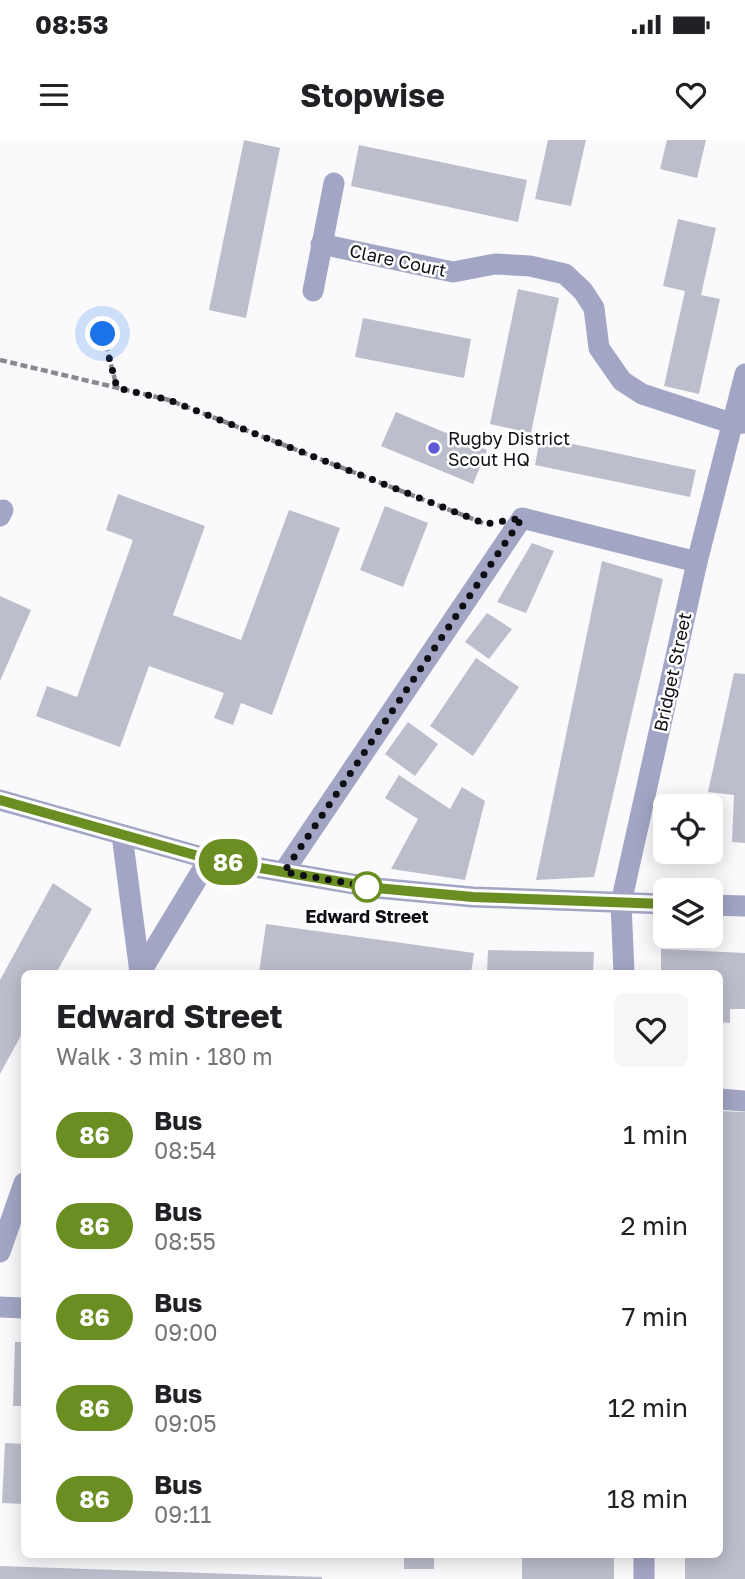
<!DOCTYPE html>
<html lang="en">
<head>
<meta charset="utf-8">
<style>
  :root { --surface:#fff; --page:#f6f6f6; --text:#202124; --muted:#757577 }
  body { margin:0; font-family:"Golos Text",sans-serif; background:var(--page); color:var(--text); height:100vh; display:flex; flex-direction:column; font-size:26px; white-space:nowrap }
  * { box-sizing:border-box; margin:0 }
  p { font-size:23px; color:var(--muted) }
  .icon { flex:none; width:38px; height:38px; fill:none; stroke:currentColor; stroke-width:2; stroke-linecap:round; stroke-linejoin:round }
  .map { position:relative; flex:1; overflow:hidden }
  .details { position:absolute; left:21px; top:830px; width:702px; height:588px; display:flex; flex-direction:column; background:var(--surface); border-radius:10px; box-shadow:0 4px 18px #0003 }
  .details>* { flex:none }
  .badge { padding:0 14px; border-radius:23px; font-size:24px; line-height:46px }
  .buttons { position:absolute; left:653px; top:654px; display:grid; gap:14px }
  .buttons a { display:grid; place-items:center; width:70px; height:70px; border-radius:10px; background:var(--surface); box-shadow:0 4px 18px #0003; font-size:35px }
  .you { position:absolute; width:35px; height:35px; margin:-18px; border:5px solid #fff; border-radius:50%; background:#1a73e8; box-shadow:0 0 0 10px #1a73e833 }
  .map>.badge { position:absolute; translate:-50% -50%; box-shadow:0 0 0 4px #fff }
  .round { display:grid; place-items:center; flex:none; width:74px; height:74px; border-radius:10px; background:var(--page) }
  .summary { display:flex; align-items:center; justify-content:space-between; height:119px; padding:0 35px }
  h1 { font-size:33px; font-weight:700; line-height:52px }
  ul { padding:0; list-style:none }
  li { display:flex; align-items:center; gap:21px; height:91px; padding:0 35px }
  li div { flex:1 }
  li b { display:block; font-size:26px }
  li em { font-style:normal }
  li .badge { min-width:77px; font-weight:700; text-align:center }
  .status { display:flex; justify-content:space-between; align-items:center; height:49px; padding:0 35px; background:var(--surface); direction:ltr }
  .status svg { height:19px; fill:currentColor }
  header { display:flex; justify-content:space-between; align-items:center; height:91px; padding:0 35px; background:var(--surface); font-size:32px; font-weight:700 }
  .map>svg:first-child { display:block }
</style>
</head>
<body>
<div class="status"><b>08:53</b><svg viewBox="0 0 49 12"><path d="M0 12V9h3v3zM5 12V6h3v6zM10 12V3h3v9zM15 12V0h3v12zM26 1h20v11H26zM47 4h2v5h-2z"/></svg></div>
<header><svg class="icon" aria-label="menu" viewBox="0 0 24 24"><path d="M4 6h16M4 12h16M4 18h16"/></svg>Stopwise<svg class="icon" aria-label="heart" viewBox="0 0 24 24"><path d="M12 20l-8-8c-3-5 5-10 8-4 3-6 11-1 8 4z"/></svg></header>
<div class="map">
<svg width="745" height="1439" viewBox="0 0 745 1439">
  <rect width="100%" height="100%" fill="#fafafd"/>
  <!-- building -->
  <g fill="#bcbecc">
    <path d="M244,0L280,8L246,178L209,170Z"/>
    <path d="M548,0H586L571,66L535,59Z"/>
    <path d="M667,0H706L697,38L660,29Z"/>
    <path d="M359,5L527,40L518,82L351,46Z"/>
    <path d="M678,79L716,88L701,155L720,159L699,254L664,246L685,151L663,146Z"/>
    <path d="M518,149L559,158L531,293L490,284Z"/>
    <path d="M363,178L471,199L464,238L355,217Z"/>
    <path d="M396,272L487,310L473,344L381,306Z"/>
    <path d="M540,297L696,330L690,357L535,325Z"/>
    <path d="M118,354L205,386L173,475L241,500L289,370L340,388L272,575L241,563L233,585L214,578L224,553L149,526L120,607L36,576L47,546L77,557L133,400L106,390Z"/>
    <path d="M385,366L428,383L403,447L360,430Z"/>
    <path d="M532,403L554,411L526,473L497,462Z"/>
    <path d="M602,421L663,439L594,737L536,740Z"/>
    <path d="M0,456L31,470L0,541Z"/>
    <path d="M487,473L512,489L489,519L465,502Z"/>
    <path d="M476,518L519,547L473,616L430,586Z"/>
    <path d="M734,533L745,534V703L732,702L734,655L708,652Z"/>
    <path d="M408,582L438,604L415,636L385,614Z"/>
    <path d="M399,635L450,669L462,647L485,661L465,740L391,729L418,679L385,658Z"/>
    <path d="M53,743L92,769L56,833H24V890L0,934V840Z"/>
    <path d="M266,784L474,813L471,833H259Z"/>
    <path d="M661,809L745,813V869H730V883L719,882V833H661Z"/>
    <path d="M488,810L594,812L593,833H487Z"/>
    <path d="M719,971L745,972V1439H685V1414H719Z"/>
    <path d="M15,1202H24V1266H13Z"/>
    <path d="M5,1303L24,1304V1364L2,1363Z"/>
    <rect x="404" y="1414" width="30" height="15"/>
    <rect x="522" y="1414" width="92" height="25"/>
    <path d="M0,1426L322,1437V1439H0Z"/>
  </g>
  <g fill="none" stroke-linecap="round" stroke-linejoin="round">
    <!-- path -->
    <g stroke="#8a8a8e" stroke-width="4.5" stroke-dasharray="7 3.5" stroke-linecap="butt">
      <path d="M103,194L117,248"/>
      <path d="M0,220L169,260L483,383"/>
    </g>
    <!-- minor -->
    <g stroke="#a2a6c4" stroke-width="21">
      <path d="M321,104L453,132L495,124L530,126L565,134L583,151L594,168L599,208L622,241L642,254L734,284L745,283"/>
      <path d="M313,151L334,43"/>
      <path d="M0,376L3,370"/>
      <path d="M0,660L209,719L376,748L473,757L665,764"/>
      <path d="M122,695L140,833"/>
      <path d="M284,731L522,378L697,422"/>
      <path d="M710,765L745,766"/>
      <path d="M140,833L209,719"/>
      <path d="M624,833L621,763L697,422L745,234"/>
      <path d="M719,959L745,961"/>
      <path d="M0,1112L24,1043"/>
      <path d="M0,1167L24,1168"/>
      <path d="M644,1414V1439"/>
    </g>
  </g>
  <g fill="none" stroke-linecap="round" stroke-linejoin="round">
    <defs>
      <path id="line" d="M0,660L209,719L376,748L473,757L665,764"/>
    </defs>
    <!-- line casing -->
    <use href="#line" stroke="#fff" stroke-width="16"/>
    <!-- line -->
    <use href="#line" stroke="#6b8e23" stroke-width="10"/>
    <!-- walk -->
    <path stroke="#0e0f14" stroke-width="7" stroke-dasharray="0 12.6" d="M103,194L117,248L169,260L486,384L522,378L284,732L376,748L367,747"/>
  </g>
  <!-- markers -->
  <circle fill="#5e5ad3" stroke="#fff" stroke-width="2.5" cx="434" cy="308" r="7"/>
  <circle fill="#fff" stroke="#6b8e23" stroke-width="3.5" cx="367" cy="747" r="14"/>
  <g text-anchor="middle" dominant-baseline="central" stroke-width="5" stroke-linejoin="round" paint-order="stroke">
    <!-- street labels -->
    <g font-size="18" fill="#0e0f14" stroke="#fff">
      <text transform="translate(398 120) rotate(12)">Clare Court</text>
      <text transform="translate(672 532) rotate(-78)">Bridget Street</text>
    </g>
    <!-- poi labels -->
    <g font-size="18" fill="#0e0f14" stroke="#fff" text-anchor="start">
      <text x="448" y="298">Rugby District<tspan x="448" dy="21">Scout HQ</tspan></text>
    </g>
    <!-- stop labels -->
    <g font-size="18" font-weight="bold" fill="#0e0f14" stroke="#fff">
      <text x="367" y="776">Edward Street</text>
    </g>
  </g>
</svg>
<div class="buttons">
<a><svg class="icon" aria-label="locate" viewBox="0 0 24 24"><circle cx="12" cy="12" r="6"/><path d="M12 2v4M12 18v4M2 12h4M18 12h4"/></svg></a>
<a><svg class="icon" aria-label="layers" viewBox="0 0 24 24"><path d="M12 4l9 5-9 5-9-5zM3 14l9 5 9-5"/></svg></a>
</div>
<div class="you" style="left:103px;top:194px"></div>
<b class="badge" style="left:228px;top:722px;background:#6b8e23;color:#fff">86</b>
<section class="details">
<div class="summary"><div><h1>Edward Street</h1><p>Walk · 3 min · 180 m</p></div><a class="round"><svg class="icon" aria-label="heart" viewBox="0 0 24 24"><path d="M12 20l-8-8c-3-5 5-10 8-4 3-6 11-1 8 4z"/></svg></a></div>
<ul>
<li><span class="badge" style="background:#6b8e23;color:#fff">86</span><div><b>Bus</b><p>08:54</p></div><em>1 min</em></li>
<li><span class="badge" style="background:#6b8e23;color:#fff">86</span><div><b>Bus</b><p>08:55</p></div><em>2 min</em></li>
<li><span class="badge" style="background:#6b8e23;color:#fff">86</span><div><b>Bus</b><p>09:00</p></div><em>7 min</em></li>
<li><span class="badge" style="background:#6b8e23;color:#fff">86</span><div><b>Bus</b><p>09:05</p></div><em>12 min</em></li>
<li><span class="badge" style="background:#6b8e23;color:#fff">86</span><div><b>Bus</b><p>09:11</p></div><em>18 min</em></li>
</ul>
</section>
</div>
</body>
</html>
